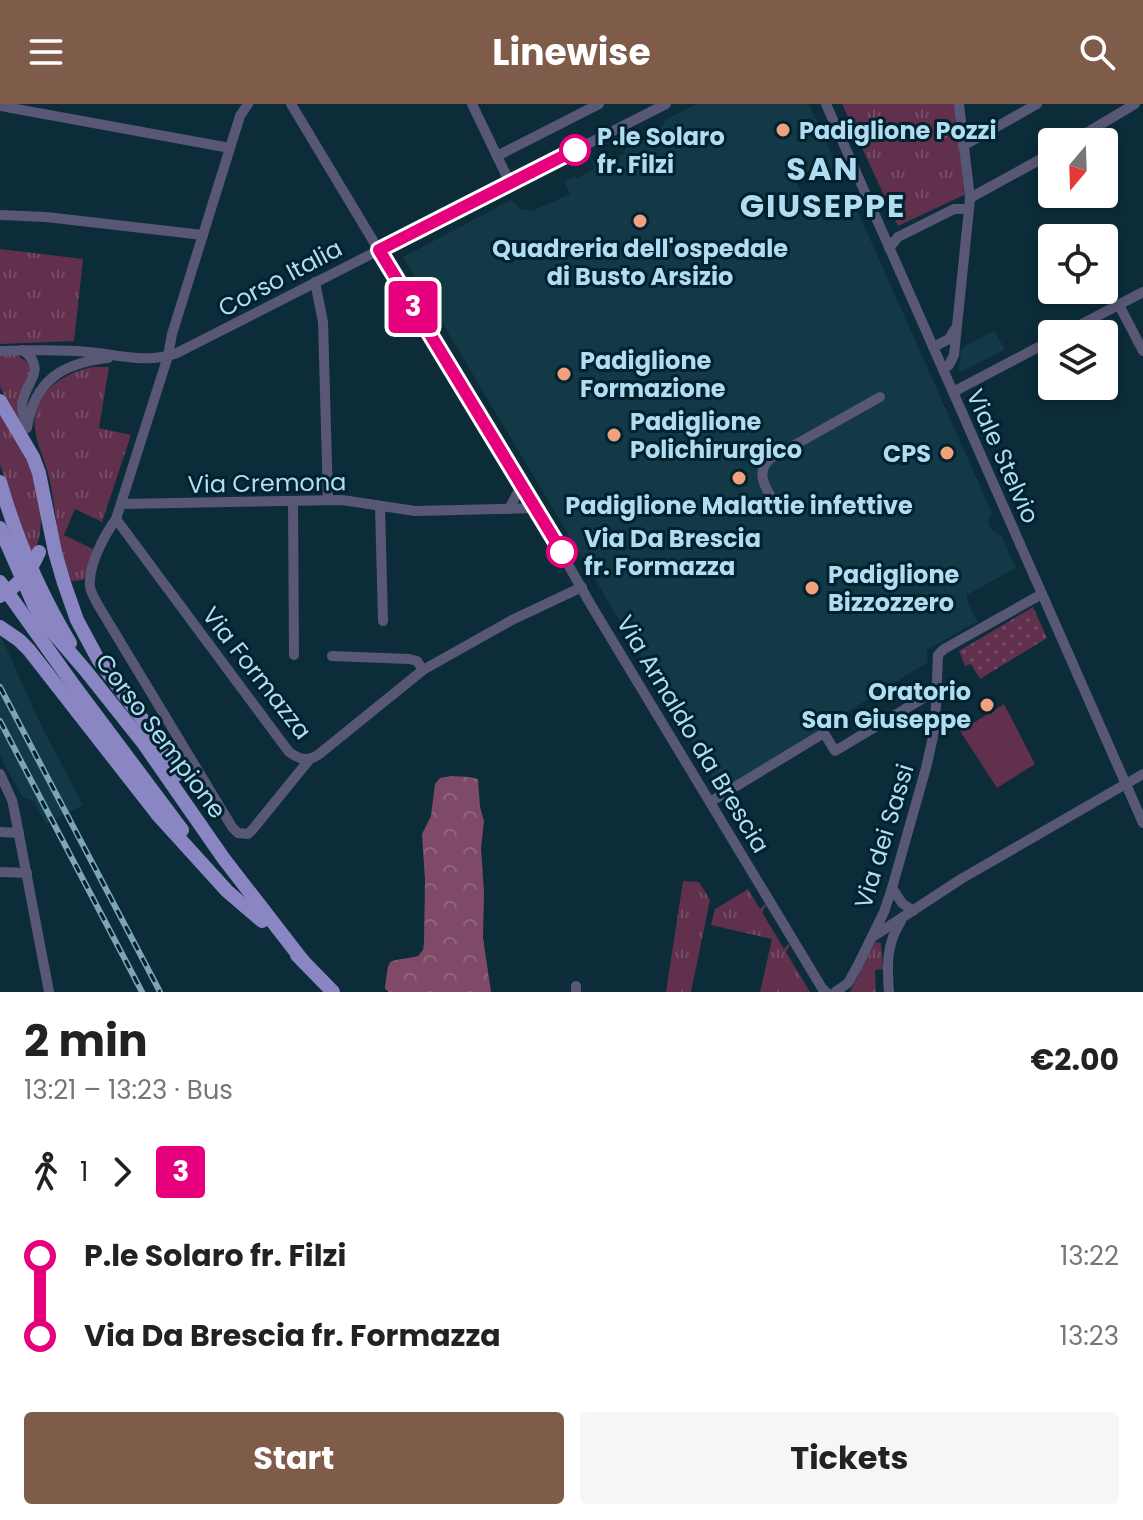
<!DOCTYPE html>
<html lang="en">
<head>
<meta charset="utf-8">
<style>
  :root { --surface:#fff; --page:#f6f6f6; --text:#222; --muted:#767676; --accent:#7f5b4a }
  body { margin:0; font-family:Poppins,sans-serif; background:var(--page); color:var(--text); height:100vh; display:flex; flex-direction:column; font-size:30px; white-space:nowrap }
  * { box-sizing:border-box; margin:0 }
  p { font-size:26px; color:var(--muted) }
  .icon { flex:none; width:44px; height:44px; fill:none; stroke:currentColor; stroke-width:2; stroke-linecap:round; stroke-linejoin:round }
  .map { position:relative; height:888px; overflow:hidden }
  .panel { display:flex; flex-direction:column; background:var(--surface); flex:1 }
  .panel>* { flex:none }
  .badge { padding:0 16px; border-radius:6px; font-size:28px; line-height:52px }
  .needle { width:52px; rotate:199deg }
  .fabs { position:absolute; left:1038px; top:24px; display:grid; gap:16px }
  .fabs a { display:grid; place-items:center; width:80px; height:80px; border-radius:8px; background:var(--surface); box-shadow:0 4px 12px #0003; font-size:40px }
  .map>.badge { position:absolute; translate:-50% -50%; box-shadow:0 0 0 4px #fff }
  .legs { display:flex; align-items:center; gap:12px; height:88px; padding:0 24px; font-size:26px }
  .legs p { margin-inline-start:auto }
  .head { display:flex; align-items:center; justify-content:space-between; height:136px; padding:0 24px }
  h1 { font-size:44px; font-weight:700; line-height:60px }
  .action { display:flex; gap:16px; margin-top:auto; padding:16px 24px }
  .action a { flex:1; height:92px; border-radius:8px; background:var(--accent); color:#fff; font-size:32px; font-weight:700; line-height:92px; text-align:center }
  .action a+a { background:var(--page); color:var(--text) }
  ul { padding:0 24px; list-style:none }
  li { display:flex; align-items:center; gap:28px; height:80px; font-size:30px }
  li i { display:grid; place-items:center; width:12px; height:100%; margin:0 10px; background:currentColor }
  li i::after { content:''; width:20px; height:20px; margin:-10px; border:6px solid; border-radius:50%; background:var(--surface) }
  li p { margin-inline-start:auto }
  li:first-child i { background:linear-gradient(#0000 50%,currentColor 0) }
  li:last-child i { background:linear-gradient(currentColor 50%,#0000 0) }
  header { display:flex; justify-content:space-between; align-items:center; height:104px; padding:0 24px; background:var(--accent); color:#fff; font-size:36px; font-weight:700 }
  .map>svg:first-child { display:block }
</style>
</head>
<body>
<header><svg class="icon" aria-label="menu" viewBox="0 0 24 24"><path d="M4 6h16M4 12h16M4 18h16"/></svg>Linewise<svg class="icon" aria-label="search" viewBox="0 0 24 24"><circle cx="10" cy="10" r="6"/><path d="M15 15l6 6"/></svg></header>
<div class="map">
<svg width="1143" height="888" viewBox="0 0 1143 888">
  <defs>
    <pattern id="grass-tufts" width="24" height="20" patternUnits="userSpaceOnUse" patternTransform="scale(2)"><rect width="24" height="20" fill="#61304c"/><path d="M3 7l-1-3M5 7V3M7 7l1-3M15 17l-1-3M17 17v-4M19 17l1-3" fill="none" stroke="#754e66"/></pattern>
    <pattern id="forest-crowns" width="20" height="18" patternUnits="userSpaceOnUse" patternTransform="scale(2)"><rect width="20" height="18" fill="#7f4a67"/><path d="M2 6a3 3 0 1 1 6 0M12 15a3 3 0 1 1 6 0" fill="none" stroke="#8f647d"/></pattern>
    <pattern id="garden-dots" width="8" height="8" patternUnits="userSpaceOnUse" patternTransform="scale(2)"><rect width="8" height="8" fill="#61304c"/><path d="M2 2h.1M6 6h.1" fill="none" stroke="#754e66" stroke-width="1.8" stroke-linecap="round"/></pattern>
  </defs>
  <rect width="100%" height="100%" fill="#0b2c38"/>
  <!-- built -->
  <g fill="#133846">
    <path d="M697,0H809L838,64L812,77L808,73L797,79L813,111L826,106L823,98L840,90L842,94L850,90L992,409L988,419L993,427L1002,433L1016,464L967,491V498L978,517L927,546L928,558L721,687L403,153L511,96L521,105L532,107L570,90L564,78L575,72L577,74L594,65L592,58L603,53L606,58L625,49L624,46L653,31L667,15Z"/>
    <path d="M994,226L1005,245L962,268L959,266L961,245Z"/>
    <path d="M0,530L40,619L83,701L46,720L34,697L22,693L0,652Z"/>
  </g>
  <!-- grass -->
  <g fill="url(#grass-tufts)">
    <path d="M842,0H956L964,91L898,122Z"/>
    <path d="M0,145L83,155L74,237L0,240Z"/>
    <path d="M0,251H17L31,261L20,315H17L0,283Z"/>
    <path d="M92,263H109L99,324L131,331L102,418L75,405L64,431L93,445L84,476L71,477C66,461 61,445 58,429C55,410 53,392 49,373C46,359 39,346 36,331C28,292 58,271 92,263Z"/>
    <path d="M0,304C24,350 57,402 32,454L15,408L0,360Z"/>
    <path d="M683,777L699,778L710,796L691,888H666Z"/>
    <path d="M748,785L760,805L765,800L766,802L762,808L784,845L788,840L790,841L786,848L810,888H760L772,835L711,821L715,805Z"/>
    <path d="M875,838L881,839L883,865L875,866L876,888H850Z"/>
  </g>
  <!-- forest -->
  <path fill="url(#forest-crowns)" d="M451,672L469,673L478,675L480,703L484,717L481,744L484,788L483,834L491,888H389L385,885C390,848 386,860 418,852L423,846L424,839L425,776L422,730L431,712L435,680L440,674Z"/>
  <!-- garden -->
  <path fill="url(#garden-dots)" d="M1033,503L1047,534L980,575L971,560L965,562L959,547Z"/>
  <!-- pitch -->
  <path fill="#61304c" d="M1004,600L1035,660L997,684L960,627Z"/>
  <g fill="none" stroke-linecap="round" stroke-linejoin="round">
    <!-- minor -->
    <g stroke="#595776" stroke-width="10">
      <path d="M248,0L240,12L172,230L168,252L116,415C104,432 88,461 90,483C91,489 95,495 98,501L232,723L238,729L248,730L253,725L309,656"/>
      <path d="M291,0L494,338L527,388L591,501L822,884L826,888"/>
      <path d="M472,0L510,79"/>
      <path d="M826,0L1143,719"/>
      <path d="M0,2L230,44"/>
      <path d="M1071,38L1135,0"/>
      <path d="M963,42L1037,0"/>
      <path d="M497,52L599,0"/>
      <path d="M970,94L1052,49"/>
      <path d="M0,111L46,113L203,131"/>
      <path d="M889,144L898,133L954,105H969"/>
      <path d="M315,178L323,218L328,396"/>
      <path d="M1119,201L1143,247"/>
      <path d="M1063,230L1143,188"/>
      <path d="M933,243L949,235L955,225"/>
      <path d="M23,246C49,267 24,278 22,301C22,307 24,315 26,321"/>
      <path d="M0,247C29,246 60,245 89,248C119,251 147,260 177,249L666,0"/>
      <path d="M943,266L949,261L954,251L969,105L970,94L959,0"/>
      <path d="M953,288L1052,236"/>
      <path d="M27,324C34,277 62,259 108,254"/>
      <path d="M784,347L880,293"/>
      <path d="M774,352C750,367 769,389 779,406"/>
      <path d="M293,398L294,551"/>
      <path d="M121,400L342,396L415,407L536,404"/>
      <path d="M380,402L383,517"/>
      <path d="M509,405L519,386L520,377"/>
      <path d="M116,415L289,648C299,655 307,658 318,651L423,566L512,516L582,483"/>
      <path d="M332,552L409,555L417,557L423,566"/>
      <path d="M0,670L12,696L15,710L49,888"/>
      <path d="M710,698L824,629L835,647L937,586"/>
      <path d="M0,728L19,729"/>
      <path d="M0,768L27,769"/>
      <path d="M892,784L902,799L913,807"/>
      <path d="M874,832L961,775L1143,670"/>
      <path d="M576,888V882"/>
      <path d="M835,888L848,879L857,863L884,808L892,784L926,664L935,624L938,551L944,545L1042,490"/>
      <path d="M889,888C887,862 886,840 901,817"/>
    </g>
    <!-- major -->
    <g stroke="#8a86c4" stroke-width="14">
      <path d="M0,297L33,353L39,369L55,448L64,479L77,516L98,555L145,619L176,671"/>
      <path d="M0,378C16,434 40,489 70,539"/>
      <path d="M0,424L34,501L44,518L86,567L144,640L224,755L303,857"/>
      <path d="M0,478L75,583L182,726"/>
      <path d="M0,523L19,536L29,546L158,711L227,787L262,817"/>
      <path d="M297,851L333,888"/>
    </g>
    <defs>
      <g id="rail">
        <path d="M0,583L160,888"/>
        <path d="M0,617L142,888"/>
      </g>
    </defs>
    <!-- rail casing -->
    <use href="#rail" stroke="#7ca6b7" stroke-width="6"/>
    <!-- rail -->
    <use href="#rail" stroke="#01222e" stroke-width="3" stroke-dasharray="9" stroke-linecap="butt"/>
    <!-- major-bridge -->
    <path stroke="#8a86c4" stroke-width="14" d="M0,492C18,482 31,467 39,448"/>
  </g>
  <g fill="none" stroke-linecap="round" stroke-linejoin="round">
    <defs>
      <path id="line-1" d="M562,448L379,146L575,46"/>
    </defs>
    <!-- line-1 casing -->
    <use href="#line-1" stroke="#fff" stroke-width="18"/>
    <!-- line-1 -->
    <use href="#line-1" stroke="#e6007e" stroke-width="12"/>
  </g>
  <!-- markers -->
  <g fill="#f1a17b" stroke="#01222e" stroke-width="3">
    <circle cx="783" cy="26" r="8"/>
    <circle cx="640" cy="117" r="8"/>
    <circle cx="564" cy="270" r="8"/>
    <circle cx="614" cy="331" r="8"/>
    <circle cx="947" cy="349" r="8"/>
    <circle cx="739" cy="374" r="8"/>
    <circle cx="812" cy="484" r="8"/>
    <circle cx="987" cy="601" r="8"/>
  </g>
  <g fill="#fff" stroke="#e6007e" stroke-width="4">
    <circle cx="575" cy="46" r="14"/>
    <circle cx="562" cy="448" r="14"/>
  </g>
  <g text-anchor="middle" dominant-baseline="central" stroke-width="6" stroke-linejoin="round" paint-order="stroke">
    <!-- poi labels -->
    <g font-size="24" font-weight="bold" fill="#b0ddf1" stroke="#01222e" text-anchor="start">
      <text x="799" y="26">Padiglione Pozzi</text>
      <text x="640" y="144" text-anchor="middle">Quadreria dell'ospedale<tspan x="640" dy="28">di Busto Arsizio</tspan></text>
      <text x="580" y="256">Padiglione<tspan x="580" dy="28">Formazione</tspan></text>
      <text x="630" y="317">Padiglione<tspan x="630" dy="28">Polichirurgico</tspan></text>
      <text x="931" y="349" text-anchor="end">CPS</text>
      <text x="739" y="401" text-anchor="middle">Padiglione Malattie infettive</text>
      <text x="828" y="470">Padiglione<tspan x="828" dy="28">Bizzozzero</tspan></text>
      <text x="971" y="587" text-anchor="end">Oratorio<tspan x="971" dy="28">San Giuseppe</tspan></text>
    </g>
    <!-- stop labels -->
    <g font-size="24" font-weight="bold" fill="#b0ddf1" stroke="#01222e" text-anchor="start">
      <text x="597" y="32">P.le Solaro<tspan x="597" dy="28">fr. Filzi</tspan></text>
      <text x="584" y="434">Via Da Brescia<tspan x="584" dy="28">fr. Formazza</tspan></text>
    </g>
    <!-- street labels -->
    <g font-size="24" fill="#b0ddf1" stroke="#01222e">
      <text transform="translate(280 174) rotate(-28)">Corso Italia</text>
      <text transform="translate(1003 352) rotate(66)">Viale Stelvio</text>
      <text transform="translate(267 379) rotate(-1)">Via Cremona</text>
      <text transform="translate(257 569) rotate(52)">Via Formazza</text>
      <text transform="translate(693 630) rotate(59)">Via Arnaldo da Brescia</text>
      <text transform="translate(161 632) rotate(53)">Corso Sempione</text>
      <text transform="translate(884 732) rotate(-73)">Via dei Sassi</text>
    </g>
    <!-- district labels -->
    <g font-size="32" font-weight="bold" letter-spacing="2" fill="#b0ddf1" stroke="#01222e">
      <text x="823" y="64">SAN<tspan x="823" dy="37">GIUSEPPE</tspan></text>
    </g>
  </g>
</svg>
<div class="fabs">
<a><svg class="needle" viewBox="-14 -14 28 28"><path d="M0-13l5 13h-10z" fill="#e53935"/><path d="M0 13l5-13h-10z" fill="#767676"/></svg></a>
<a><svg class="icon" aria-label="locate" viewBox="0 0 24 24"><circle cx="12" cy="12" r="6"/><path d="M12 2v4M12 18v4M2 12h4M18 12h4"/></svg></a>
<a><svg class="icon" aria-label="layers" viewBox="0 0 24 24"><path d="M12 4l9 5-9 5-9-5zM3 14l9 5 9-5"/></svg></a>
</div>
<b class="badge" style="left:413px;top:203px;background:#e6007e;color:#fff">3</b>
</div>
<section class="panel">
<div class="head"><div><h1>2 min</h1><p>13:21 – 13:23 · Bus</p></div><b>€2.00</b></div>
<div class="legs"><svg class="icon" aria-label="walk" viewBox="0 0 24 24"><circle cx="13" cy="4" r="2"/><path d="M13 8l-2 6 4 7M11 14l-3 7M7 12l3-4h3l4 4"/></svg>1<svg class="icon" aria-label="forward" viewBox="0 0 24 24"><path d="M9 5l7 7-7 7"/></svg><b class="badge" style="background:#e6007e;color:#fff">3</b></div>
<ul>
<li><i style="color:#e6007e"></i><b>P.le Solaro fr. Filzi</b><p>13:22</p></li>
<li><i style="color:#e6007e"></i><b>Via Da Brescia fr. Formazza</b><p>13:23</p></li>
</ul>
<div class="action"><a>Start</a><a>Tickets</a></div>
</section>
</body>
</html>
